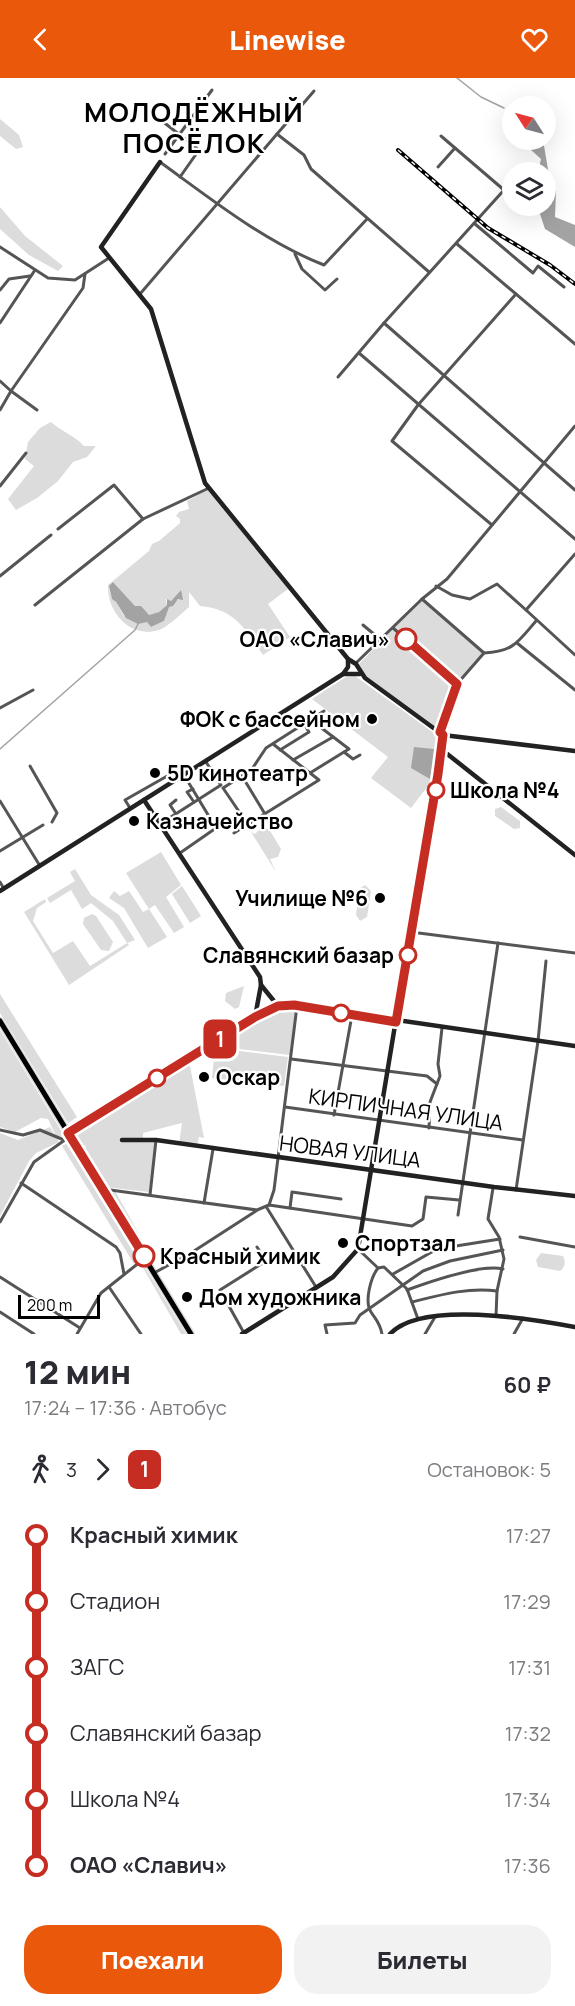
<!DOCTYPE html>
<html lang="ru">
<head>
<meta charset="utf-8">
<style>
  :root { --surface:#fff; --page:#f2f2f3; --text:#2b2b33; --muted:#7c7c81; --accent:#ea580c }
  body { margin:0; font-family:Manrope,sans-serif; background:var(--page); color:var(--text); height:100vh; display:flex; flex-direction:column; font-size:22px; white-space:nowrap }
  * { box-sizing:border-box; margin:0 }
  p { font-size:20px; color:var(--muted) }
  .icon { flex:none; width:33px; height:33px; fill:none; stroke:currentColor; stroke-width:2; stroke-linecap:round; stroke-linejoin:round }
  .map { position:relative; height:1256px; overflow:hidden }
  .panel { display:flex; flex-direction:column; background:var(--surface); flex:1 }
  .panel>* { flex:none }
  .badge { padding:0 12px; border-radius:9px; font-size:21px; line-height:39px }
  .needle { width:39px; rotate:306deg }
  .buttons { position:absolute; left:502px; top:18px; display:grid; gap:12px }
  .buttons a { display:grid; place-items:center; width:54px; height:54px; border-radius:50%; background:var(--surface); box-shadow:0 6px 24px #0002; font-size:30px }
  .scale { position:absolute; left:18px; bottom:15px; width:82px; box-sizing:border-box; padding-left:6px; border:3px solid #000; border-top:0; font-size:16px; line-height:21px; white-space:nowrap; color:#000; -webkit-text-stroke:4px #fff; paint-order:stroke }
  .map>.badge { position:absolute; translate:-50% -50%; box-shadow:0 0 0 3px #fff }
  .legs { display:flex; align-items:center; gap:9px; height:66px; padding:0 24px; font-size:20px }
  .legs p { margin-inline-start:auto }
  .overview { display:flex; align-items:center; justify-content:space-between; height:102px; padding:0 24px }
  h1 { font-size:33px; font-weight:800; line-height:45px }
  .primary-button { display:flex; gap:12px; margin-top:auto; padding:12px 24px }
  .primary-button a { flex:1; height:69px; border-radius:24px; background:var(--accent); color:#fff; font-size:24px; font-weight:800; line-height:69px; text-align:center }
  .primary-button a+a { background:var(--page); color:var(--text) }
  ul { padding:0 24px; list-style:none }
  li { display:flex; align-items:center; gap:21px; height:66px; font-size:22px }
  li i { display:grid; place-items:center; width:9px; height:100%; margin:0 8px; background:currentColor }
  li i::after { content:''; width:15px; height:15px; margin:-8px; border:4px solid; border-radius:50%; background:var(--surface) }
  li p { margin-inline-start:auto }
  li:first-child i { background:linear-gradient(#0000 50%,currentColor 0) }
  li:last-child i { background:linear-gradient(currentColor 50%,#0000 0) }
  header { display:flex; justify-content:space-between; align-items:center; height:78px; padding:0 24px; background:var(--accent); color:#fff; font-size:27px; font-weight:800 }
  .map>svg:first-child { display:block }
</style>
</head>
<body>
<header><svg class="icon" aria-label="back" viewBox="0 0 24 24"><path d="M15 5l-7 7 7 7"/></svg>Linewise<svg class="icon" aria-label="heart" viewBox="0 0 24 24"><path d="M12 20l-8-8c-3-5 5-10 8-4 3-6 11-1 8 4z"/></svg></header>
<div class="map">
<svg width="575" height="1256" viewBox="0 0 575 1256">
  <rect width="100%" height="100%" fill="#fff"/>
  <!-- green -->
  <g fill="#dcdcdc" fill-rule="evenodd">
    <path d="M0,41L19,57L23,69L16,71L0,58Z"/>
    <path d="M0,129L25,158L63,188L58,193L29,177L0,151Z"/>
    <path d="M51,344C62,354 74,357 84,368H96L87,379L73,384L58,403L37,420L16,432L8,421L34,388L25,381L28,364L40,350Z"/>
    <path d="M209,411L288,511L268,526L290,559L263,577C244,550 235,531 200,528L189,514V529C181,536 169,548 159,552C130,561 107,534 108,507L149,473L152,466L159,463L180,445V441L176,438L179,434L189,431L187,423ZM113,504L135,528L149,537L159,534L167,527L166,521L171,523L180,513L179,521L168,529L164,543L151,549L147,543L124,538L116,524L112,521L109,510Z"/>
    <path d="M422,521L484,575L457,606L440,653L362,596L359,586Z"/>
    <path d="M355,598L438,658L434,700L411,730L371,700L388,679L312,621L346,599Z"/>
    <path d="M501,729L520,743V750L514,751L495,738V731Z"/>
    <path d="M262,749L269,751L281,771L278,779L270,781L276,794L251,754L255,756Z"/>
    <path d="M161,774L181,807L166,819L184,849L174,855L155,827L149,831L126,795Z"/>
    <path d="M75,791L91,817L119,837L135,862L127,865L113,843L91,825L82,831L71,812L50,825L47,820L75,803L70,794Z"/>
    <path d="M365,807L371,813L367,839L360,843L356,837L359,811Z"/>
    <path d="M182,808L201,838L190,845L172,816Z"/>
    <path d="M114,813L120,818L129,813L143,834L149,831L167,859L148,870L124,830L109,820Z"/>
    <path d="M45,821L46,824L37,830L33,843L53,875L73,863L90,888L127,865L129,867L69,907L24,834Z"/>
    <path d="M92,836L96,838L113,864L109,873L101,872L83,846L84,840Z"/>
    <path d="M244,908L239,929L235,931L225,923L226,915Z"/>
    <path d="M0,916L77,1039L68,1045L0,935Z"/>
    <path d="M279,929H296L290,977L214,968L255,940Z"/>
    <path d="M0,952L65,1059L56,1058L48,1041L41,1040L15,1054L0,1049Z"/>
    <path d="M215,970L288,979L284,1008L212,1000Z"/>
    <path d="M189,983L204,1060L199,1059L197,1068L179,1066L182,1045L143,1055V1061L156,1063L149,1114L104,1109L81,1070H86L85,1067H79L71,1056Z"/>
    <path d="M50,1049L59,1064L36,1075L29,1083L0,1138V1055L18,1062Z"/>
    <path d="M66,1066L72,1070L139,1179L134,1186L62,1068Z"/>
    <path d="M106,1113H115L154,1183L150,1184Z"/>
    <path d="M541,1175L563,1178C566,1184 565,1189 560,1193L538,1189L536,1182Z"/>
    <path d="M142,1188H144L186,1256H181Z"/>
  </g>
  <!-- water -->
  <g fill="#a3a3a3">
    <path d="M520,62H543L550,103L556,113L555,139L575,147V169L545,151L540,136L542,128H546V94H538L541,81Z"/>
    <path d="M113,504L135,528H141L149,537L159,534L167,527V521L171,523L181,512L183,522L178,521L173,528L169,529L164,543L151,549L147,544L138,546L126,540L116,524L112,521L109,508Z"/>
    <path d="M414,669L434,671L430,701L411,690Z"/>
  </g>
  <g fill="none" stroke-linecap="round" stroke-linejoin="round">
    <!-- stream -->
    <g stroke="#a3a3a3" stroke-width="1.5">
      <path d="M457,0L481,19L504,30"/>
      <path d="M0,671L135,552L138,546"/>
    </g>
    <defs>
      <path id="primary" d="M0,943L191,1256"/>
    </defs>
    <!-- primary casing -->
    <use href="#primary" stroke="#dbdbdb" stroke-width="8"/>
    <!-- street -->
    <g stroke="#555" stroke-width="3">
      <path d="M157,39L199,72L180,99"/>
      <path d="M277,56L314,13"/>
      <path d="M441,58L504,112L384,245L575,412"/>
      <path d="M165,76L212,12"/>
      <path d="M160,84C211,121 265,164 324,187L367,141"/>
      <path d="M438,89L455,70"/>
      <path d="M475,146L533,195L538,188L564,209"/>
      <path d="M457,166L575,266"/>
      <path d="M0,169L48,200L75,202L109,180"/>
      <path d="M295,176L302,191L325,212L337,201"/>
      <path d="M0,212L9,201L30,198"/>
      <path d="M140,216L277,56L304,77L311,91L429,194"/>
      <path d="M0,245L35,192"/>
      <path d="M359,275L575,461"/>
      <path d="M338,299L384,245"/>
      <path d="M0,303L11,313L0,332"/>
      <path d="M37,332L11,313L83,210L85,196"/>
      <path d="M0,408L26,375"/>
      <path d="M492,447L392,363L418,327L516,216"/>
      <path d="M58,451L114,407L143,441"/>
      <path d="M575,476L526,532L575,577"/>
      <path d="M0,498L51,457"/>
      <path d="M436,508L452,517L470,521L497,506L526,532"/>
      <path d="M422,521L447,501L575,348"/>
      <path d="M35,527L143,441L209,410"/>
      <path d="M363,547L381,562"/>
      <path d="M393,550L457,606"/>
      <path d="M517,565L575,612"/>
      <path d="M484,575C514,573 517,565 536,543"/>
      <path d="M356,585L422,521L484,575L457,606L440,654"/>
      <path d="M0,630L33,612"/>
      <path d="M311,642L349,671L344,674L353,681L360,677"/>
      <path d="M280,672L309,654L304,646"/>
      <path d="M293,682L333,659"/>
      <path d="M206,684L220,706"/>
      <path d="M30,688L57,735L52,744"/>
      <path d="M310,695L344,674"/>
      <path d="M242,698L252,691L266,670L324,633"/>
      <path d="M193,711L187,714L194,724"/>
      <path d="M0,723L40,788"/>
      <path d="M130,730L125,722L176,693L180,700"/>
      <path d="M176,736L170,727L176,722"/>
      <path d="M250,745L240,735L223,710L242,698L265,736"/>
      <path d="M160,746L221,707"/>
      <path d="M234,755L319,702L273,666"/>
      <path d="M0,773L43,747"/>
      <path d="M180,775L216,750L184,697"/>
      <path d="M0,804L4,811"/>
      <path d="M411,854L575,875"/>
      <path d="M291,981L427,998L437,1006"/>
      <path d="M285,1029L523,1062"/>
      <path d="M334,1037L352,937"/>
      <path d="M429,1050L430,1024L440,998L438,986L442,950"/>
      <path d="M0,1052L23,1057L40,1052L64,1062"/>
      <path d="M21,1105L116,1169L120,1175L124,1196"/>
      <path d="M493,1110L488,1141L499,1159L504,1181L497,1213L496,1238"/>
      <path d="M103,1111L257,1132L269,1127L412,1148L423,1141L426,1119L459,1122"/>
      <path d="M516,1112L538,963L546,883"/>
      <path d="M150,1117L156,1062"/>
      <path d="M204,1125L213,1071"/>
      <path d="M269,1127L274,1112L297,928"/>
      <path d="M267,1130L316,1209"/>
      <path d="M290,1130L292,1114L341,1121"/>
      <path d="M458,1137L498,865"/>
      <path d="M0,1144L34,1084L69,1059"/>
      <path d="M520,1159L575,1169"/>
      <path d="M358,1171L378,1190L384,1189L407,1211L418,1241"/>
      <path d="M378,1190C371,1199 364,1223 371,1234C376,1242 380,1245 382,1256"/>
      <path d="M154,1195L194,1173L256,1133"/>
      <path d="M393,1196L437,1171L500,1161"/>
      <path d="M0,1199L80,1250"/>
      <path d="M109,1209L141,1256"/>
      <path d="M407,1212C429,1204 481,1186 503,1191"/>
      <path d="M412,1224C440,1217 468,1209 497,1213"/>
      <path d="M0,1234L34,1256"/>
      <path d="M244,1255L220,1212L266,1183L257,1169"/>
      <path d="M77,1256L101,1215L145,1180"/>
      <path d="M327,1256L325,1247L355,1245L360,1237L423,1193L450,1183L503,1172"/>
      <path d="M425,1256L435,1239"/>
      <path d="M514,1256L523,1240"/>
    </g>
    <!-- secondary -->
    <g stroke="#222" stroke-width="4.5">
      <path d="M160,84L101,169L151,231L205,405L348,581L356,586L365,600L443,657L575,673"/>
      <path d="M343,596L348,589V581"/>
      <path d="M441,671L575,777"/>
      <path d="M144,722L260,899L261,907L278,928"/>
      <path d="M0,813L343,596H360"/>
      <path d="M255,939L261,907"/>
      <path d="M68,1055L255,939L278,928L294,927L575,968"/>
      <path d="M122,1062H156L494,1109L575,1118"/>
      <path d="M242,1256L333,1199L358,1171L443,657"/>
      <path d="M390,1256C421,1222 533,1241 575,1249"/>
    </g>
    <!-- primary -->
    <use href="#primary" stroke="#000" stroke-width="5"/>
    <defs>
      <path id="rail" d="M398,72L488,150L550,187L575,206"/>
    </defs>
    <!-- rail casing -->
    <use href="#rail" stroke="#000" stroke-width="4"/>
    <!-- rail -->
    <use href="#rail" stroke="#fff" stroke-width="1.5" stroke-dasharray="4.5" stroke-linecap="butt"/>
  </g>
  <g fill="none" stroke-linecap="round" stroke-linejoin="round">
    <defs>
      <path id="line-1" d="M144,1178L68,1055L255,939L278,928L294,927L396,944L438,696L443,657L440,654L457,606L406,561"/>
    </defs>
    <!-- line-1 casing -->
    <use href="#line-1" stroke="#fff" stroke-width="14"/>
    <!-- line-1 -->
    <use href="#line-1" stroke="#c52d22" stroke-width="9"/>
  </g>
  <!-- markers -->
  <g fill="#fff" stroke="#c52d22" stroke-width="3">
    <circle cx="406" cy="561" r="10"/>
    <circle cx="436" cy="712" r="8"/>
    <circle cx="408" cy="877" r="8"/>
    <circle cx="341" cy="935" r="8"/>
    <circle cx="157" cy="1000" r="8"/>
    <circle cx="144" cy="1178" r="10"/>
  </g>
  <g fill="#000" stroke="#fff" stroke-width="2">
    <circle cx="372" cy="641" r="6"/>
    <circle cx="155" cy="695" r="6"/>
    <circle cx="134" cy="743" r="6"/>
    <circle cx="380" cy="820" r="6"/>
    <circle cx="204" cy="999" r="6"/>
    <circle cx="343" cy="1165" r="6"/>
    <circle cx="187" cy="1219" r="6"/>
  </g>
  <g text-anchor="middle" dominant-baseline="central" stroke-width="4.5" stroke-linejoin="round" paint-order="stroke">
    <!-- stop labels -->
    <g font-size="21" font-weight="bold" fill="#000" stroke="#fff" text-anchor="end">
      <text x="390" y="561">ОАО «Славич»</text>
      <text x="450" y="712" text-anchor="start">Школа №4</text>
      <text x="394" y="877">Славянский базар</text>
      <text x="160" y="1178" text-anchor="start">Красный химик</text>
    </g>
    <!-- poi labels -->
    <g font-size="21" font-weight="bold" fill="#000" stroke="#fff" text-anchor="start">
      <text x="360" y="641" text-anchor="end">ФОК с бассейном</text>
      <text x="167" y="695">5D кинотеатр</text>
      <text x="146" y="743">Казначейство</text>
      <text x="368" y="820" text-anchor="end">Училище №6</text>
      <text x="216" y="999">Оскар</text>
      <text x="355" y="1165">Спортзал</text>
      <text x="199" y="1219">Дом художника</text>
    </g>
    <!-- street labels -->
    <g font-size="21" fill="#000" stroke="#fff">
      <text transform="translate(406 1031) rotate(8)">КИРПИЧНАЯ УЛИЦА</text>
      <text transform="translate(350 1073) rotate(7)">НОВАЯ УЛИЦА</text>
    </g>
    <!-- district labels -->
    <g font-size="27" font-weight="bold" letter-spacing="1.5" fill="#000" stroke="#fff">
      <text x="194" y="33">МОЛОДЁЖНЫЙ<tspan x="194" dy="31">ПОСЁЛОК</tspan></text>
    </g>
  </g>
</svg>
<div class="buttons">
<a><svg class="needle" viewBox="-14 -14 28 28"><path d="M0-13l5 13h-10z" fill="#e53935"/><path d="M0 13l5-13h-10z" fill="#7c7c81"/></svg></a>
<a><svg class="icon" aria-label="layers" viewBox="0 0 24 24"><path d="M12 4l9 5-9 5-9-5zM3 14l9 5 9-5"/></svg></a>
</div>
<div class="scale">200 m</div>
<b class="badge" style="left:220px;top:961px;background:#c52d22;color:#fff">1</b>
</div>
<section class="panel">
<div class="overview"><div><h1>12 мин</h1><p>17:24 – 17:36 · Автобус</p></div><b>60 ₽</b></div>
<div class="legs"><svg class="icon" aria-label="walk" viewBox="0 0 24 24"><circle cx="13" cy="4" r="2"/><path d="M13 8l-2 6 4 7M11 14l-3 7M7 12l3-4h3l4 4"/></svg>3<svg class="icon" aria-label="forward" viewBox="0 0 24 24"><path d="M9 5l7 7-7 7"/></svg><b class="badge" style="background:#c52d22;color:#fff">1</b><p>Остановок: 5</p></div>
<ul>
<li><i style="color:#c52d22"></i><b>Красный химик</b><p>17:27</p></li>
<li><i style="color:#c52d22"></i><span>Стадион</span><p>17:29</p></li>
<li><i style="color:#c52d22"></i><span>ЗАГС</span><p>17:31</p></li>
<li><i style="color:#c52d22"></i><span>Славянский базар</span><p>17:32</p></li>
<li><i style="color:#c52d22"></i><span>Школа №4</span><p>17:34</p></li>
<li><i style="color:#c52d22"></i><b>ОАО «Славич»</b><p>17:36</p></li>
</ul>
<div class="primary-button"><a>Поехали</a><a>Билеты</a></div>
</section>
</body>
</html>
